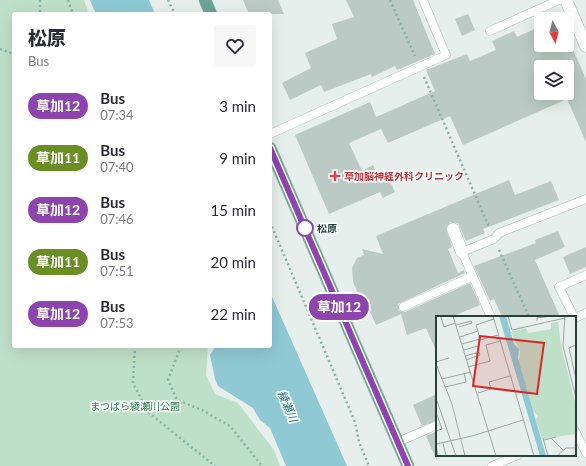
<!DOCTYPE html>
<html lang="en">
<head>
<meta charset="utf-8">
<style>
  :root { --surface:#fff; --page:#f7f7f7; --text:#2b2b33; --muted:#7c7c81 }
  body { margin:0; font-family:Lato,"Noto Sans JP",sans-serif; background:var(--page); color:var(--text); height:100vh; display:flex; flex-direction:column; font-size:15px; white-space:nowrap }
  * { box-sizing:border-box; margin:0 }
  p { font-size:13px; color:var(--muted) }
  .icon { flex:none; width:22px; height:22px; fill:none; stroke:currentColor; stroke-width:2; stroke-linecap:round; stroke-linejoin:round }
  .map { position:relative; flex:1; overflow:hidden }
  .side { position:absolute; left:12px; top:12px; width:260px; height:336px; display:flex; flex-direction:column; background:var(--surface); border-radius:4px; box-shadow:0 4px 16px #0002 }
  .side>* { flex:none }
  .badge { padding:0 8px; border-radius:13px; font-size:14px; line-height:26px }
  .needle { width:26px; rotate:173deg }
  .tools { position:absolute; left:534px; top:12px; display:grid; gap:8px }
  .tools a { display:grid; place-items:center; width:40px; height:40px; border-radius:4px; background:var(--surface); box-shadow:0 4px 16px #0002; font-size:20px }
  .map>.badge { position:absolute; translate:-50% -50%; box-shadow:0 0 0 2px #fff }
  .round { display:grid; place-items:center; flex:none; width:42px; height:42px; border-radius:4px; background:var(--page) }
  .headline { display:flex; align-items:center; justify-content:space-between; height:68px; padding:0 16px }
  h1 { font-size:19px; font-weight:800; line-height:30px }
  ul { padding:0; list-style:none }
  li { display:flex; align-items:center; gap:12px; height:52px; padding:0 16px }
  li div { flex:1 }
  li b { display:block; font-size:15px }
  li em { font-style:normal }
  li .badge { min-width:44px; font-weight:700; text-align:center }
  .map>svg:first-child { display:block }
</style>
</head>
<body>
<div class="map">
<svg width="586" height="466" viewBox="0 0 586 466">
  <rect width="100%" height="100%" fill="#e6efeb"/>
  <!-- green -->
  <path fill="#bfe0c8" d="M0,0H84L89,14H14V346H208L206,375L215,394L238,403L274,450L280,466H0Z"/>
  <!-- water -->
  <g fill="#8ec9d4">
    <path d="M90,0H149L155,14H96Z"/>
    <path d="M270,292L347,466H286L270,428L260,420L253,408L218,386L215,379L210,355L216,346H270Z"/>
  </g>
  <!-- building -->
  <g fill="#bbcac4" fill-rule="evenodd">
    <path d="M243,0H278L284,14H249Z"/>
    <path d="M346,0H413L435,54L397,70L395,66L372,77L371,74L324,92L321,85L290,100L282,83L311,68L305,53L337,39L332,24L354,17Z"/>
    <path d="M468,14L475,30L462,36L455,19Z"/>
    <path d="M541,26V45H567V36L586,79V142L567,99L463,145L450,116L388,143L381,129L349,143L362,171L373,165L381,183L389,179L395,192L383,198L380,192L329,214L295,135L370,102L376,117L435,91L426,70L467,54L470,61L496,50L492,41L514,31L517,37ZM541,67H567V93H541Z"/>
    <path d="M509,180L515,195L551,181L559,200L483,229L485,233L466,241L458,223L450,222L446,228L452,247L448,249L458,273L464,270L465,273L398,304L399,311L405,312L470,283L480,305L451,317H437V353L426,328L407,335L401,314L376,325L370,312L367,313L353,282L352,268L357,258L364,255L362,249L383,254L376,236Z"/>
    <path d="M558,231L565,247L535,260L560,317H502L494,299L490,301L474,266L536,243L535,240Z"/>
    <path d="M586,247V267L570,274L563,257Z"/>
    <path d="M437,394V420L422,426L413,405Z"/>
    <path d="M437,431V461L426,436Z"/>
  </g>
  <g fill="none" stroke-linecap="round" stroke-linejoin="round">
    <defs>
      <g id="service">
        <path d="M490,31L559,0"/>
        <path d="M270,134L446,55L423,0"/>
        <path d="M403,307L473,276"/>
        <path d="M491,317L462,252L494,239L499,233L586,199"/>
        <path d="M574,317L559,287L586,275"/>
        <path d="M575,318L586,313"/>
        <path d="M575,431L586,453"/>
        <path d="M398,442L437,425"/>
        <path d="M492,466L518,455"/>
      </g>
      <g id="minor">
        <path d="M566,0L586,46"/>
        <path d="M453,229L462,252"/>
      </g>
      <g id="primary">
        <path d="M205,0L211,14"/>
        <path d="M270,148L408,466"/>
      </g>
    </defs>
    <!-- service casing -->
    <use href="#service" stroke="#a8b8b2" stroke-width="9"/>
    <!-- minor casing -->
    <use href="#minor" stroke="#a8b8b2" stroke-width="13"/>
    <!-- primary casing -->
    <use href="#primary" stroke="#c2cac8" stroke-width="13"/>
    <!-- path -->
    <g stroke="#86b3a5" stroke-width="2.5" stroke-dasharray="2 3" stroke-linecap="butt">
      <path d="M40,0V14"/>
      <path d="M68,0L73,14"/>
      <path d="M168,0L175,14"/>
      <path d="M390,0L415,56"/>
      <path d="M0,49L14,54"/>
      <path d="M424,77L489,227"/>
      <path d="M270,222L355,422L359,442L369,466"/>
      <path d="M499,250L529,317"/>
      <path d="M135,346L133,383L148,412L215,466"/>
      <path d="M181,346L168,380L177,400L202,410L230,426L262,466"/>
    </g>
    <!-- service -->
    <use href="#service" stroke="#fff" stroke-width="8"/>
    <!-- minor -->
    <use href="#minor" stroke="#fff" stroke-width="12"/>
    <!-- primary -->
    <use href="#primary" stroke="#6aa596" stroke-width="12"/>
  </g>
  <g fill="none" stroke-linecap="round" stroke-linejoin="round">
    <defs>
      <path id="line" d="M270,148L408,466"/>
    </defs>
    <!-- line casing -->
    <use href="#line" stroke="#fff" stroke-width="9"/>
    <!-- line -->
    <use href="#line" stroke="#8e44ad" stroke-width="6"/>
  </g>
  <!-- markers -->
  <path fill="#e0444e" stroke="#f7fbf9" stroke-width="1.5" d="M333 170h4v4h4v4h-4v4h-4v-4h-4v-4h4z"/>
  <circle fill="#fff" stroke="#8e44ad" stroke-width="2" cx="305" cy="228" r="8"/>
  <g text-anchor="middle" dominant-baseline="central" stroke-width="3.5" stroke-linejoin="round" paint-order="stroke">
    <!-- health labels -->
    <g font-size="10" font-weight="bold" fill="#be3a42" stroke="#f7fbf9" text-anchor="start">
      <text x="344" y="176">草加脳神経外科クリニック</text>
    </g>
    <!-- stop labels -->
    <g font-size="10" font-weight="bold" fill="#24423a" stroke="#f7fbf9" text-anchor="start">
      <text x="317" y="228">松原</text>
    </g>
    <!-- park labels -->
    <g font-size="10" fill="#2d7a4b" stroke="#f7fbf9">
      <text x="135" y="406">まつばら綾瀬川公園</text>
    </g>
    <!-- water labels -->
    <g font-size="11" font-style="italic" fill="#1c6f80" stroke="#f7fbf9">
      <text transform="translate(288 406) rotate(67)">綾瀬川</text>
    </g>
  </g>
  <!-- overview -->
  <g transform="translate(436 316)">
    <rect width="140" height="140" fill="#e6efeb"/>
    <path d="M122,6L125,29L140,90V118L106,123L100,104L102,100L97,95L83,46L84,35L75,16L90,12L92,17L115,13V7Z" fill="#bfe0c8"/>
    <path d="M63,0H70L78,28L83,33L82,42L110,140H104Z" fill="#8ec9d4"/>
    <path fill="none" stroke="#98aaa4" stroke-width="1" d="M17,0L60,140M57,0L98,140M72,0L76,14L129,2M129,0L127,30L140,82M5,1L8,11L19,7M58,3L40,9L42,15L44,24L62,19M101,5V2L115,0M20,9L35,5L36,7L23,11M24,21L42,15M26,28L44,23M140,29L133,32L140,63M28,34L42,30M29,40L43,36L44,39L30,44M0,46L13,42M0,48L16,88L29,140M32,51L54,45L50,29L64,25M6,63L35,56M9,71L30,66L28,57M42,77L55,73L53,66L74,60M0,82L20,140M0,96L6,113L0,115M107,122L112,140M115,122L127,134M108,124L120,121M7,127L10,140M0,128L36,120L87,104M0,128L2,140M121,140L130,132H140"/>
    <path fill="#d62828" fill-opacity="0.15" stroke="#d62828" stroke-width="2" d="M44,20L108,27L101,78L37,70Z"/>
    <rect width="140" height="140" fill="none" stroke="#24423a" stroke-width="2"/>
  </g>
</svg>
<div class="tools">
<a><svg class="needle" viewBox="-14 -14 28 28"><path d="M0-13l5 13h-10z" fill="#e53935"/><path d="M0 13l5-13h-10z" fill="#7c7c81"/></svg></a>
<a><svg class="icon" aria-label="layers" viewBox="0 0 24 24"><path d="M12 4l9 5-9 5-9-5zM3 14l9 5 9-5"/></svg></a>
</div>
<b class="badge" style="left:339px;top:307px;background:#8e44ad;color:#fff">草加12</b>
<section class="side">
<div class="headline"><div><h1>松原</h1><p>Bus</p></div><a class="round"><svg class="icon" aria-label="heart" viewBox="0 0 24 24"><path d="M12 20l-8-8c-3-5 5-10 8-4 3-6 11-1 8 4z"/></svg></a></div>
<ul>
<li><span class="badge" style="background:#8e44ad;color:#fff">草加12</span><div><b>Bus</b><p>07:34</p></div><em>3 min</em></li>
<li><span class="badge" style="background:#6b8e23;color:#fff">草加11</span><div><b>Bus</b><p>07:40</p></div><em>9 min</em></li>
<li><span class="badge" style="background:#8e44ad;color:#fff">草加12</span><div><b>Bus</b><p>07:46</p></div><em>15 min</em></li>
<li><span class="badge" style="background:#6b8e23;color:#fff">草加11</span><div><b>Bus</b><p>07:51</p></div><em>20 min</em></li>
<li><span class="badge" style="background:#8e44ad;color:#fff">草加12</span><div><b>Bus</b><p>07:53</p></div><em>22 min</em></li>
</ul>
</section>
</div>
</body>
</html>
